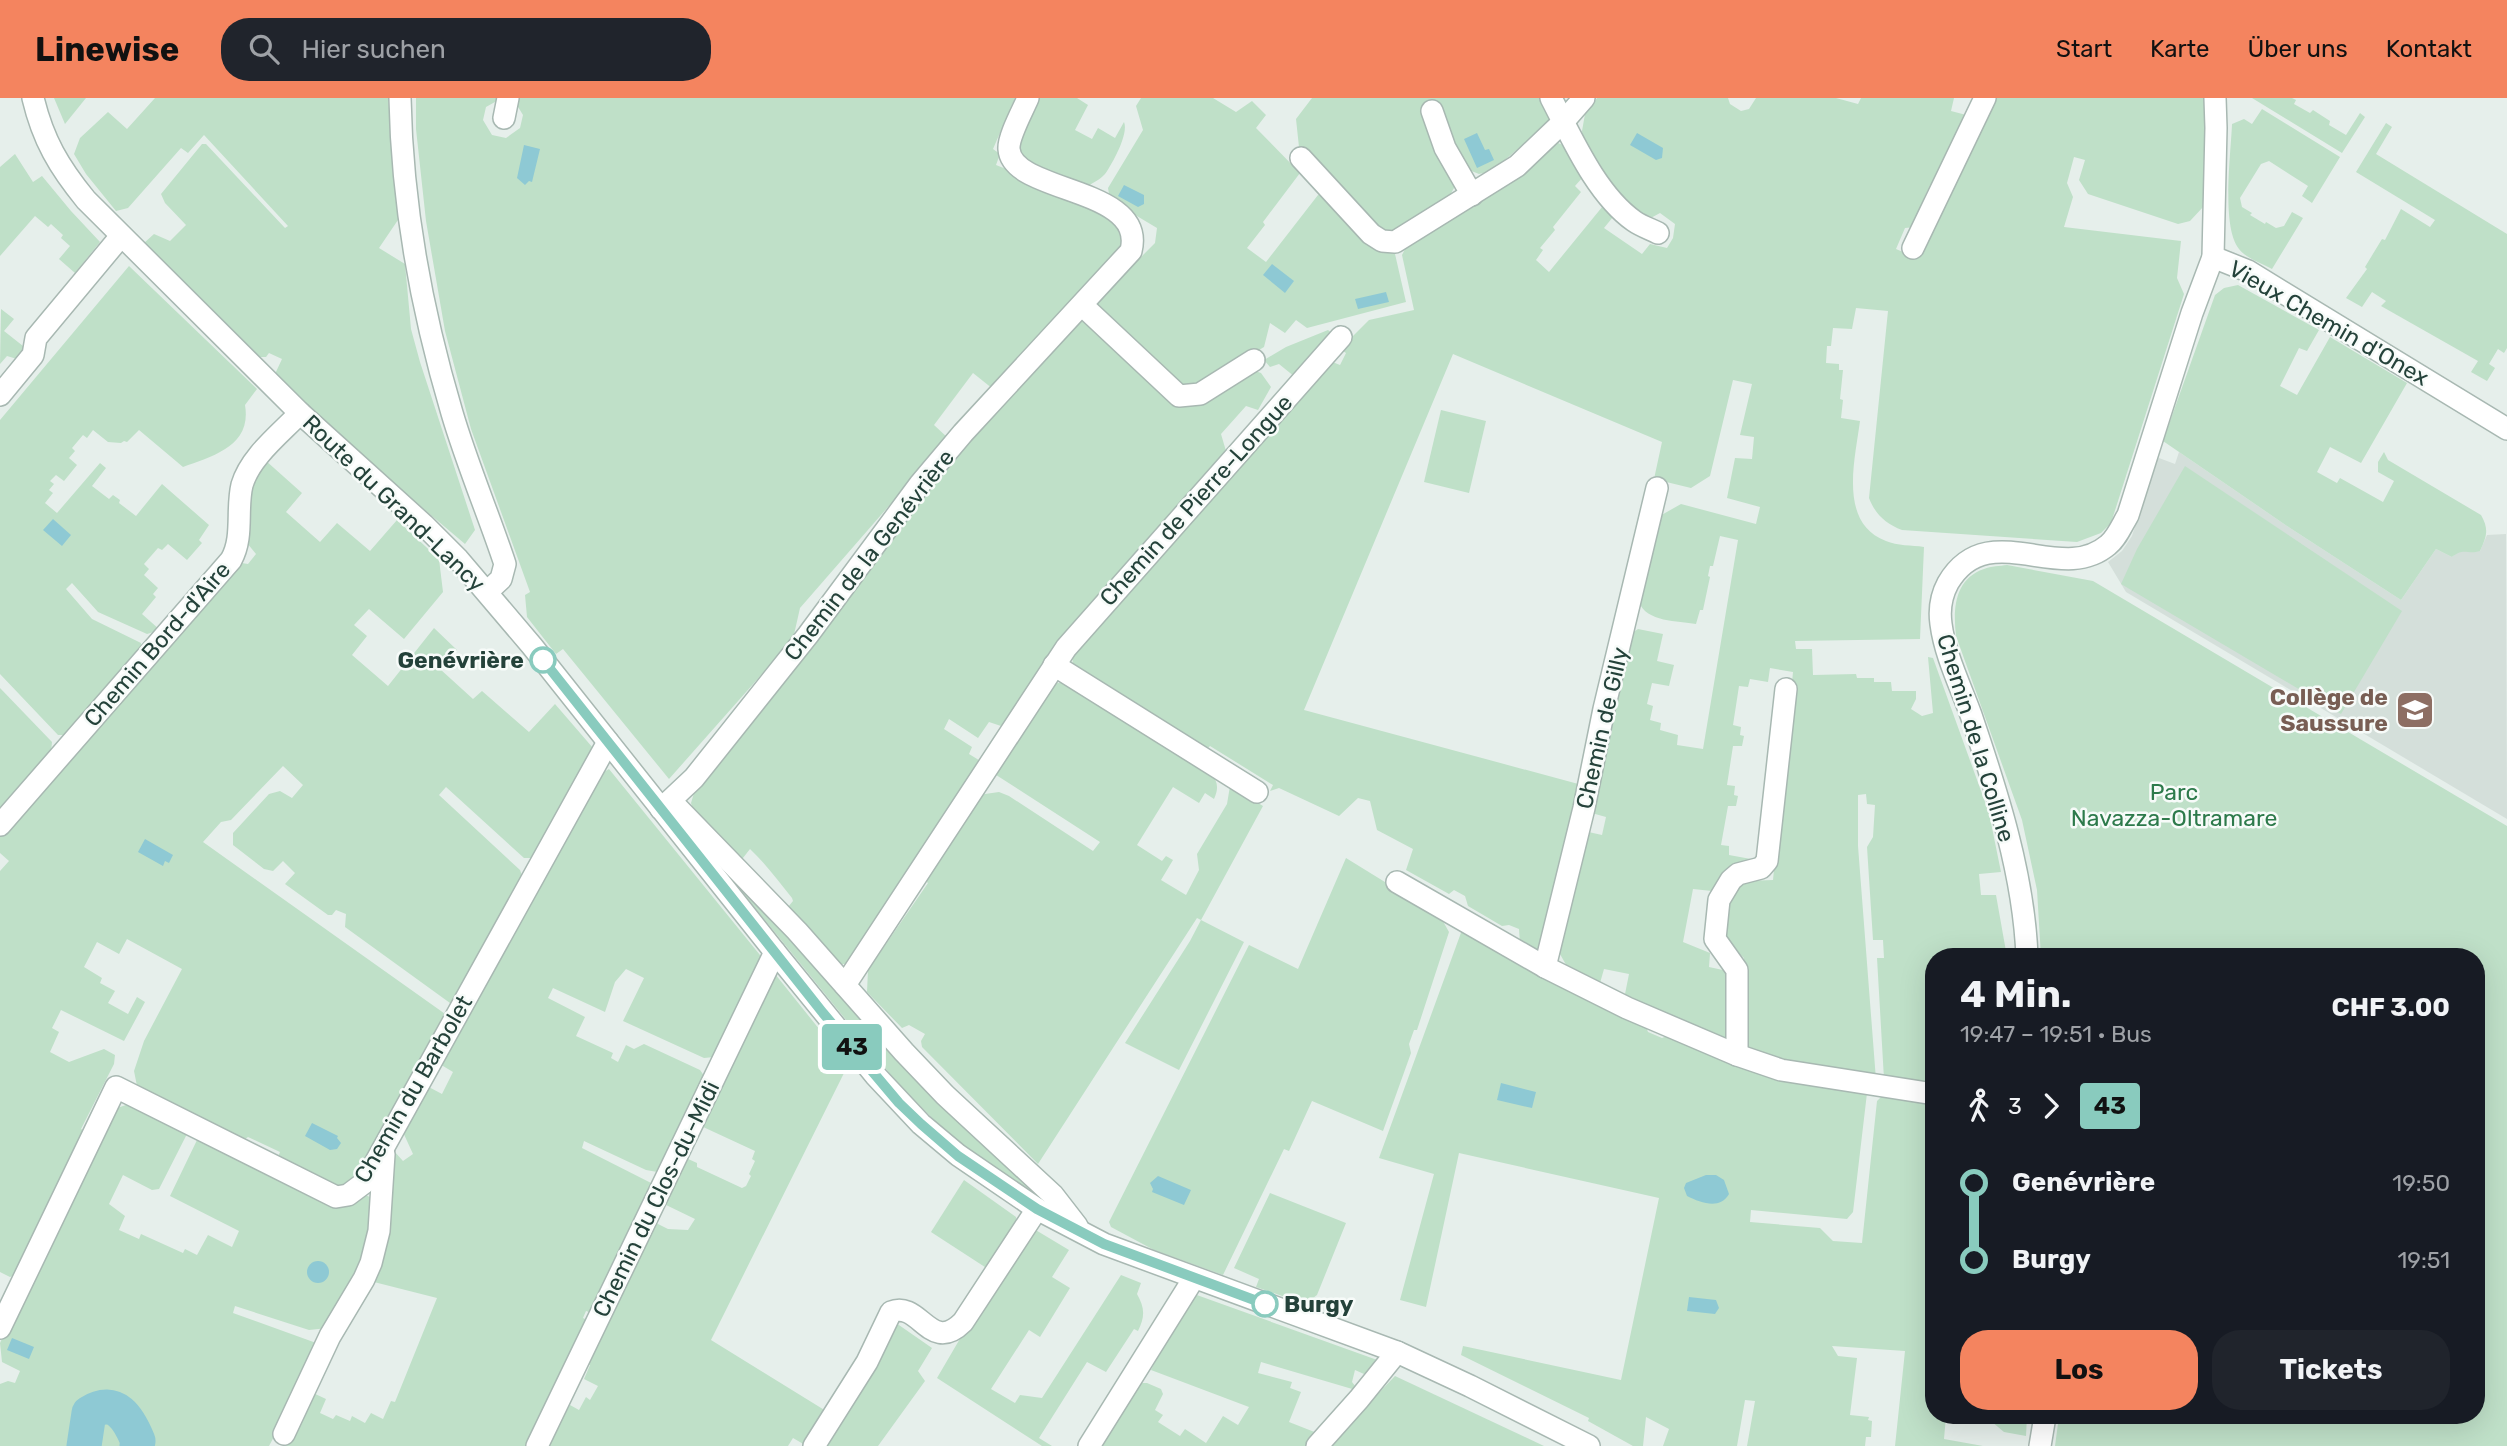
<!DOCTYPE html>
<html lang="de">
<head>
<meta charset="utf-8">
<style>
  :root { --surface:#171b24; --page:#20242c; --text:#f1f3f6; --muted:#9ea1a6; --accent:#f4845f }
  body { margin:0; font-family:Rubik,sans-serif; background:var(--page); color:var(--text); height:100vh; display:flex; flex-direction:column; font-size:26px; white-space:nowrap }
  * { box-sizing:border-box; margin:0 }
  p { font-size:23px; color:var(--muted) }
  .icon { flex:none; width:38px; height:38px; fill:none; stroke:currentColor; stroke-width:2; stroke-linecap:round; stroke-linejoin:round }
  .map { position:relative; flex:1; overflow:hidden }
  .drawer { position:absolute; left:1925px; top:850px; width:560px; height:476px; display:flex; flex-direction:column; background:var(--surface); border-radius:28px; box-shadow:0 7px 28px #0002 }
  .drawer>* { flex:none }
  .badge { padding:0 14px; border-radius:5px; font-size:24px; line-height:46px }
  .map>.badge { position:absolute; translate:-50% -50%; box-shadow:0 0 0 4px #fff }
  .legs { display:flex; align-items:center; gap:10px; height:77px; padding:0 35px; font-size:23px }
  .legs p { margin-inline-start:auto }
  .overview { display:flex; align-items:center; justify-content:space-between; height:119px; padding:0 35px }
  h1 { font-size:38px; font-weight:700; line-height:52px }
  .button { display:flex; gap:14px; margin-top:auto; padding:14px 35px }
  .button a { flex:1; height:80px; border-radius:28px; background:var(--accent); color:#111; font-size:28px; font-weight:700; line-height:80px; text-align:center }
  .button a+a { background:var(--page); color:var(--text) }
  ul { padding:0 35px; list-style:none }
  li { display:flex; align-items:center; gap:24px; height:77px; font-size:26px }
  li i { display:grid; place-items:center; width:10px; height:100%; margin:0 9px; background:currentColor }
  li i::after { content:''; width:18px; height:18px; margin:-9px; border:5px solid; border-radius:50%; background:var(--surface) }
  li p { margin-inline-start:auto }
  li:first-child i { background:linear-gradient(#0000 50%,currentColor 0) }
  li:last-child i { background:linear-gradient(currentColor 50%,#0000 0) }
  header { display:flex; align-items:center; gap:42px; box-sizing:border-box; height:98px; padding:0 35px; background:var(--accent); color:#111 }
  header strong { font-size:33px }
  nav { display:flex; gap:38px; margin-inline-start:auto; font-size:24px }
  .search { width:490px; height:63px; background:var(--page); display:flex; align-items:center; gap:18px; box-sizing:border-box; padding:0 24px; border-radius:28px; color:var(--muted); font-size:26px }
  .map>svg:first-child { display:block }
</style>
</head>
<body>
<header>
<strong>Linewise</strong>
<div class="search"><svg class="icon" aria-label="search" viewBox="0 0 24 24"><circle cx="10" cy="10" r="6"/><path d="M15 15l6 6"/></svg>Hier suchen</div>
<nav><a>Start</a><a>Karte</a><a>Über uns</a><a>Kontakt</a></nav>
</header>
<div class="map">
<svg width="2507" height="1348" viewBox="0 0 2507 1348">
  <rect width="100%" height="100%" fill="#e6efeb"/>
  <!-- built -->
  <path fill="#d4dfda" d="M2179,354L2290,430L2401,502L2436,451L2452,459L2459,453H2480L2487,437L2506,436L2507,721L2126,494L2108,464L2122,453L2132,438L2156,363L2159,360L2175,366Z"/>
  <!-- green -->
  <g fill="#bfe0c8">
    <path d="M54,0H86L65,26Z"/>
    <path d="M155,0H388L400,119L379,150L405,166L411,231L420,264L475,432L465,446L366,362L275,276L282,261L269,255L266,259H260L249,250L144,145L154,136L170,143L186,127L165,105L161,96L202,46H206L285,130L288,128L204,37L188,55L181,50L128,110L116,113L86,76L74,56L80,40L108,14L127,31Z"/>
    <path d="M416,0H502L486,9L483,22L492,37L506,40L520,30L523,17L515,4L516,0H1015L993,51L1000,56L996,67L1088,104L1120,124L1128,143L993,291L973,275L934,327L948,340L800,510L793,541L669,681L563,551L556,556L527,519L525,497L530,494L471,331L445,233L426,123L416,31Z"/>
    <path d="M1035,0H1077L1088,7L1075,32L1092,41L1098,30L1115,40L1124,24C1129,36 1112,66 1105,76C1100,82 1092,85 1086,89L1024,63L1017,52Z"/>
    <path d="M1141,0H1213L1236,14L1252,3L1266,17L1256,30L1300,75L1263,124L1265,127L1247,150L1266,164L1318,97L1327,98L1395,156L1406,204L1307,230L1296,222L1285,235L1270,225L1264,249L1199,288L1183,290L1097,212V203L1155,145L1157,130L1110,102L1108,90L1143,32L1136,8Z"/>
    <path d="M1312,0H1543L1550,14L1548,25L1492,73L1479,76L1469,72L1454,77V90L1448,101L1401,130L1388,134L1375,128L1299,49L1296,21Z"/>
    <path d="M1597,0H1728L1730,6L1741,13L1749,11L1756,0H1836L1858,6L1861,0H1954L1951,13L1970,18L1938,81L1930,87L1924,100L1928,102L1916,129L1905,130L1896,151L1917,160L1990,0H2204L2208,48L2204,108L2190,123L2178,126L2088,96L2079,82L2085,62L2074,59L2067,85L2073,99L2064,129L2181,143L2177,180L2184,196L2111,425L2101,435L2077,444L1902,432C1886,426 1875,416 1869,400L1888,213L1856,210L1852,231L1833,230L1831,248H1827L1826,265L1839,266V272H1843L1840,301L1843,302L1841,320L1860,323C1855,362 1838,425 1886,443C1897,448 1912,447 1924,449L1920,541L1795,543L1796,551H1812L1813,577L1856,576L1857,580H1874V584H1891L1892,593H1916V601L1911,611L1922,618L1933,615L1928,559L1933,560L1989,715L2001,774L1979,776L1981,797H1996L2007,859H1934V986L1884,981L1877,860H1884L1883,842H1873L1867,749L1873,739L1875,707L1867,706L1866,696L1858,697V748L1876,982L1823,974L1743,953L1741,940L1744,860L1723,841L1729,796L1746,783L1773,782L1793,574L1770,570L1768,584L1750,581L1748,589L1739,588L1733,627L1741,629L1740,637L1744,638L1742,648H1733L1727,687L1735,688L1734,697L1738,698L1736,708H1728L1721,747L1729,748V757L1751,761C1732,768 1723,775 1712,793L1693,791L1683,844L1710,855L1709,869L1732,874L1734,948L1624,901L1629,876L1604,871L1600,885L1569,872L1556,849L1584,733L1602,737L1606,719L1588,714L1632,535L1638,531L1663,536L1657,563L1674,567L1669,588L1652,585L1647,606L1653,608L1650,622L1661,625L1660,632L1678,637L1677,647L1703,651L1738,442L1720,438L1713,468H1710L1708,478L1710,479L1703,512H1700L1696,526C1678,523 1646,524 1639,504L1658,419L1681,406L1756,426L1760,409L1727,400L1735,360L1752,361L1754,339L1740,337L1752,286L1733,282L1710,378L1691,390L1654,381L1662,344L1453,256L1304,612L1582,687L1542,858L1520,846L1519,831L1509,827L1502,828L1468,808L1465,798L1454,792L1449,796L1406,772L1413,751L1377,732L1370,703L1358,700L1339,718L1279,690L1270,693L1273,687L1210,648L1206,652L1073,569L1072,554L1330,263L1340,267L1346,255L1340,251L1369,222L1414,212L1402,157L1407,147L1536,63L1558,45L1568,49L1583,79L1575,88L1581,94L1553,129L1555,132L1540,150L1543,152L1536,162L1549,174L1607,103L1617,114L1604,130L1642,156L1650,146L1667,150L1673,140L1675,126L1660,115L1649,121L1640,120L1618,99L1584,49L1582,33L1585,16Z"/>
    <path d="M2252,0H2292L2296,2L2294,6L2310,15L2313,12L2330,23L2329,27L2346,37L2360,15L2365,19L2342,55Z"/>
    <path d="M2262,11L2340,59L2312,105L2302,98L2308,88L2269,63L2261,66L2240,100L2242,109L2252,115L2250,117L2265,126L2266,124L2276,130L2284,128L2292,114L2303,120L2272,171C2261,165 2246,160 2239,151C2221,129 2231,55 2232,26L2244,21L2252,26Z"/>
    <path d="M2386,25L2392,29L2376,56L2507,136V250L2504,255L2498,251L2489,266L2495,270L2487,283L2471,274L2478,263L2381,208L2386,203L2372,194L2362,209L2346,200L2367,171L2365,169L2382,141L2385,142L2401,111L2430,129L2435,122L2356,74Z"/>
    <path d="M15,56L33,84L42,78L71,113L100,144L75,175L59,161L70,148L61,140L63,137L51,126L48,129L35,118L0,158V69Z"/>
    <path d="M129,168L257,291L245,307C252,348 213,358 183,369L139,332L127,344L124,343L121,345L108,344L93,332L87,340L83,337L72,350L75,353L69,360L77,367L64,383L56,377L50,383L54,386L49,392L53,395L45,405L57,415L100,365L106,370L92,388L109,401L113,397L120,402L119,405L136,418L162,386L209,427L199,442L202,445L187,462L168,446L162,452L158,450L144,466L149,471L144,477L158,490L153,496L156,499L142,516L160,532L147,536L98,514L72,485L66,491L92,521L141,545L142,551L65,637H58L0,576V322Z"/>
    <path d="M2238,187L2319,232L2307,253L2299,250L2280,288L2297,297L2330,239L2407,285L2361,365L2330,349L2317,374L2337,385L2340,380L2383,404L2394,383L2378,374V364L2384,354L2388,362L2481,417C2489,431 2487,438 2480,453C2467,457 2464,449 2452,459L2436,451L2401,502L2290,430L2163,343L2215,197L2224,190Z"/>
    <path d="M1,211L14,221L4,233L23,248L25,252L17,261L7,258L0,266Z"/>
    <path d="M1078,224H1089L1169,301L1250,271L1261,275L1271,289L1258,312L1246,308L1221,336L1226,353L1004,629L989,624L978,640L949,621L944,631L972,649L969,656L982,664L854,857L845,866H840L788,809L793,803L792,800C778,783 766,766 750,751L739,765L694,714L691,705L694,695L943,371Z"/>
    <path d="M1328,232L1333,236L1295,279L1279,266L1270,269L1264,262L1286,249Z"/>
    <path d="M1441,312L1486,323L1469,395L1424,384Z"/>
    <path d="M265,362L302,395L286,414L320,444L337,425L370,453L397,422L439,461L443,494L404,541L369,511L354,527L367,538L352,557L388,588L434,530L457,552L440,571L473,601L482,593L529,634L555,606L593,650L532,760H524L446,689L439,697L520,772L523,780L456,904L450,905L345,829L346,816L336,812L332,817H328L285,786L295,775L283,763L273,773L264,771L233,747V735L269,696L280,693L292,700L303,687L283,668L231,722L221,724L203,744L448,918L361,1076L346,1088L331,1087L277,1061L280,1054L248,1039L241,1044L137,988L134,973L144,943L182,871L127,841L119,856L97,844L84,869L102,880L100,885L115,893L108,905L128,916L137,899L145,904L124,943L61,912L52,930L59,934L50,954L69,964L104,951L115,957L114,966L81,1031L89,1035L21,1174L10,1179L0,1174V773L9,763L0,755V737L69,660L235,464L248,466L256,456L247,445L248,392Z"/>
    <path d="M2185,368L2402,513L2341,616L2121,486L2137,451Z"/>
    <path d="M2007,467L2093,483L2507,728V1348H2055L2059,1318H2476V859H2041L2037,792L2022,722L1956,538C1953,512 1954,481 1984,471C1991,468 2000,468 2007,467Z"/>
    <path d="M1067,584L1210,674C1218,683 1219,690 1214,701L1205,695L1199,705L1173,689L1137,747L1162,763L1166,758L1173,762L1161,782L1186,797L1199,772L1197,756L1227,706L1230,688L1263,708L1201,822L1244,844L1179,972L1125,945L1190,843L1201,822L1197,820L1038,1066L922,949L921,943L925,936L909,927L902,930L867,894L868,872L928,785L923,781L978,697L999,694L1009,698L1093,753L1100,744L993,675L1049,586Z"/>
    <path d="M0,590L52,644L51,654L0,711Z"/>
    <path d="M609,671L764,862L714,959L704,960L623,923L644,880L626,871L615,884L605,914L553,890L548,900L585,919L576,938L613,955L611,960L618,964L626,947L634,951L644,946L700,972L705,979L663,1075L646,1072L584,1043L582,1050L657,1088L595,1216L586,1213L583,1220L591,1224L531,1348H284L311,1294L326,1301L320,1315L333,1321L336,1317L350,1323L352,1318L365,1325L371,1315L383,1321L391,1303L395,1304L437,1200L370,1183L394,1053L403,1063L413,1056L402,1032L425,987L442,996L453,974L438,965L599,677Z"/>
    <path d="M694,735L1038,1092L1043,1103L984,1064L935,1023L895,982Z"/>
    <path d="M1346,760L1440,818L1449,834L1417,932H1414L1409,946L1411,955L1383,1033L1312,1003L1289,1053L1284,1051L1223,1177L1154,1152L1111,1129L1109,1124L1249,847L1298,871Z"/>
    <path d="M1462,832L1593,905L1645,926L1648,934L1662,940L1669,937L1867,995L1853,1114L1847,1121L1751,1112L1750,1124L1820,1130L1833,1143L1862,1145L1877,1003L1882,998L1934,1002V1318H1946L1944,1341L1983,1348H1895L1905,1253L1832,1248L1838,1258L1857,1260L1850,1317L1869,1319L1868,1322L1872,1323L1871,1339H1866L1865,1348H1747L1755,1303L1745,1302L1737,1348H1663L1669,1331L1646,1319L1643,1348H1633L1588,1323L1589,1320L1461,1257L1463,1248L1621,1282L1659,1100L1459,1055L1426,1209L1400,1202L1434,1076L1379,1060Z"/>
    <path d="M775,876L848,967L711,1242L826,1313L805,1347L793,1340L788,1348H548L570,1307L579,1312L586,1299L590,1302L598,1288L584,1281L590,1267L585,1264L656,1125L668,1131L688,1132L695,1121L664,1106L686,1060L697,1065V1069L742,1090L746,1088L751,1078L749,1076L755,1063L752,1061L755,1053L701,1028Z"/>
    <path d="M126,1007L138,1009L188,1034L159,1091L152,1092L123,1077L109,1106L125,1118L119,1132L139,1141L141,1136L183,1155L185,1151L197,1157L208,1137L232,1149L239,1133L170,1098L198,1040L334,1106L366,1097L375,1102L370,1149L328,1230L309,1232L235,1208L233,1215L319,1246L288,1313L269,1348H0V1286L8,1283L15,1285L20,1273L2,1264L0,1245L48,1141L56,1140L53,1131L117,1010Z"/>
    <path d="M964,1082L1016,1119L1017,1130L988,1171L931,1134Z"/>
    <path d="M1270,1095L1346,1125L1317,1197L1305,1206L1256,1189L1259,1181L1234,1170Z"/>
    <path d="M1034,1131L1069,1152L1052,1179L1070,1190L1040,1239L1029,1232L991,1291L1015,1305L1020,1297L1042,1300L1121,1177L1141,1185L1137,1196C1145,1210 1145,1219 1138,1233L1134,1231L1106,1274L1087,1264L1039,1340L1052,1348H1042L937,1280L968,1227Z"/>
    <path d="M1194,1196L1380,1263L1373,1272L1364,1276L1355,1272L1352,1284L1359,1293L1261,1264L1258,1275L1292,1284L1290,1290L1301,1294L1289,1324L1317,1335L1307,1348H1098L1138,1285H1147L1161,1291L1163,1296L1155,1312L1163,1317L1158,1324L1180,1338L1185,1331L1206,1345L1223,1318L1238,1327L1249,1309L1151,1272L1169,1236Z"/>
    <path d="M896,1225L932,1250L918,1273L925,1283L878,1348H823Z"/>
    <path d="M1395,1278L1544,1348H1328Z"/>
    <path d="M1985,1318H2027L2026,1338L2004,1334Z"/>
  </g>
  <!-- water -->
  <g fill="#8ec9d4">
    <path d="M1477,35L1485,52L1489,51L1494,62L1477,70L1464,41Z"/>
    <path d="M1637,35L1663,50L1662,60L1656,62L1630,47Z"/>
    <path d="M524,47L540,51L532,84L529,83L525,87L517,80Z"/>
    <path d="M1124,87L1144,97V106L1138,109L1118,98Z"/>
    <path d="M1272,166L1294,183L1285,195L1263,177Z"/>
    <path d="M1386,194L1389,204L1358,211L1355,201Z"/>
    <path d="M53,421L71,437L62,448L43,432Z"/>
    <path d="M145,741L173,757L169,765L165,763L163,768L138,754Z"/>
    <path d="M1501,985L1536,994L1532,1010L1497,1002Z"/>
    <path d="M312,1025L338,1038L337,1040L341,1045L337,1051L330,1052L305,1038Z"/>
    <path d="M1706,1077H1716L1724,1082L1729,1096C1720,1112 1701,1105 1687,1098L1684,1090L1686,1085Z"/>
    <path d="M1158,1078L1191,1092L1184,1107L1152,1094L1153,1091L1150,1085Z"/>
    <circle cx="318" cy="1174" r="11"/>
    <path d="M1689,1199L1716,1202L1719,1210L1715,1216L1687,1213Z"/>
    <path d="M12,1240L34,1249L29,1261L7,1252Z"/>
  </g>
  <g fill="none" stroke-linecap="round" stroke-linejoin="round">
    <!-- river -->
    <path stroke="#8ec9d4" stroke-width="35" d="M84,1348L89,1315C116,1298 129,1321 138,1343L137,1348"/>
    <defs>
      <g id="minor">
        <path d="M33,0C43,42 59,69 86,102L300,315L424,427L458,461L532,548L775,854L875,977L921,1026L958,1057L1037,1111L1104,1146L1397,1254L1470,1288L1589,1348"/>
        <path d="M400,0C402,106 422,214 452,315C467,366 488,415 505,466L501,481L487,494"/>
        <path d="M1551,0C1572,40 1596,96 1634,123C1641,128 1650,131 1658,135"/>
        <path d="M1432,13L1445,50L1472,97"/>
        <path d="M504,20L508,0"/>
        <path d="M1301,60L1371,136L1382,143L1395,144L1517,68L1563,24L1584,0"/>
        <path d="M1913,150L1985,0"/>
        <path d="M2213,159L2248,173L2274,189L2507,331"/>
        <path d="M1083,208L1179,298L1200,296L1254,262"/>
        <path d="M0,297L33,257L36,240L121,138"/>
        <path d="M1054,567L1257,694"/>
        <path d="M671,703L797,833L904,954L945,997L1053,1097L1077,1128"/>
        <path d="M661,711L694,680L808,537L920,386L963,335L1131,153C1147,88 1012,96 1009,51C1008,39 1023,12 1028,0"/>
        <path d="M0,727L231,462C244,439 236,412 242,387C250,359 280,336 300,315"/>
        <path d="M1397,784L1545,869L1627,910L1737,957L1781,972L1934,996"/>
        <path d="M2027,859C2024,777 1997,694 1971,617C1960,587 1945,557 1941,526C1939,512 1941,498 1948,485C1988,417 2060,488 2108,447C2117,440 2122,427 2128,417L2192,215L2213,159L2216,30L2215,0"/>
        <path d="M1545,869L1584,710L1604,611L1657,390"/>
        <path d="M845,887L1066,550L1341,239"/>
        <path d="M1737,957V872L1715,841L1719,802L1731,782L1738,776L1761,770L1767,763L1786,591"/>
        <path d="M0,1230L116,989L336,1099L348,1097L364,1085L608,644"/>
        <path d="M284,1336L330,1238L364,1181L371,1165L379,1133L384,1056"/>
        <path d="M537,1348L775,854"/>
        <path d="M814,1348L867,1264L891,1214C920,1202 930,1257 963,1224L1037,1111"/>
        <path d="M1089,1348L1194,1180"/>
        <path d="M1317,1348L1359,1301L1397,1254"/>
        <path d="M2040,1348L2045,1318"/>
      </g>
    </defs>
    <!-- minor casing -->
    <use href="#minor" stroke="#a8b8b2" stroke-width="24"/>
    <!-- minor -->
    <use href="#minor" stroke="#fff" stroke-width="21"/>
  </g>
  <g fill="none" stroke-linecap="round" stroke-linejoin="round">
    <defs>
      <path id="line-1" d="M543,562L823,915L899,1005L921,1026L958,1058L1037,1111L1104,1146L1265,1206"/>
    </defs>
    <!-- line-1 casing -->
    <use href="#line-1" stroke="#fff" stroke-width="16"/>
    <!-- line-1 -->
    <use href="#line-1" stroke="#89cbbe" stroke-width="10"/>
  </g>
  <!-- icons -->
  <defs>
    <symbol id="school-square" viewBox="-11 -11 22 22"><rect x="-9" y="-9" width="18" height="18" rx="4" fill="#8d6e63" stroke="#f7fbf9"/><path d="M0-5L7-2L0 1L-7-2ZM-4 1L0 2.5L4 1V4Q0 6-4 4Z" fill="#fff"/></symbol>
  </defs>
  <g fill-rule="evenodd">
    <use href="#school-square" x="2393" y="590" width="44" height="44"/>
  </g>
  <!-- markers -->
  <g fill="#fff" stroke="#89cbbe" stroke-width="3.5">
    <circle cx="543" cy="562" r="12"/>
    <circle cx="1265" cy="1206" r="12"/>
  </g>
  <g text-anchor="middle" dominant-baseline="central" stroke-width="5" stroke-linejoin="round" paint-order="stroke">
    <!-- street labels -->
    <g font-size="23" fill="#24423a" stroke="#f7fbf9">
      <text transform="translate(2329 225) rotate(30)">Vieux Chemin d'Onex</text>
      <text transform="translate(1196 402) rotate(-48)">Chemin de Pierre-Longue</text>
      <text transform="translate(394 405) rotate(44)">Route du Grand-Lancy</text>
      <text transform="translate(869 457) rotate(-52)">Chemin de la Genévrière</text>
      <text transform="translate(157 546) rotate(-49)">Chemin Bord-d'Aire</text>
      <text transform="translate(1602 630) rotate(-77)">Chemin de Gilly</text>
      <text transform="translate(1976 640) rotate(73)">Chemin de la Colline</text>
      <text transform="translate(413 991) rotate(-60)">Chemin du Barbolet</text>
      <text transform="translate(656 1101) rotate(-64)">Chemin du Clos-du-Midi</text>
    </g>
    <!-- stop labels -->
    <g font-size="23" font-weight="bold" fill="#24423a" stroke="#f7fbf9" text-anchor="end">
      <text x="524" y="562">Genévrière</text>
      <text x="1284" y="1206" text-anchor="start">Burgy</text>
    </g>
    <!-- education labels -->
    <g font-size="23" font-weight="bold" fill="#785e54" stroke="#f7fbf9" text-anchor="end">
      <text x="2388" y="599">Collège de<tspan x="2388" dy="26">Saussure</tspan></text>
    </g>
    <!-- park labels -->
    <g font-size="23" fill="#2d7a4b" stroke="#f7fbf9">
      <text x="2174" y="694">Parc<tspan x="2174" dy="26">Navazza-Oltramare</tspan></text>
    </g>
  </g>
</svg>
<b class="badge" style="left:852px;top:949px;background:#89cbbe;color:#111">43</b>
<section class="drawer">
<div class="overview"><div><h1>4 Min.</h1><p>19:47 – 19:51 · Bus</p></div><b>CHF 3.00</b></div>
<div class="legs"><svg class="icon" aria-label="walk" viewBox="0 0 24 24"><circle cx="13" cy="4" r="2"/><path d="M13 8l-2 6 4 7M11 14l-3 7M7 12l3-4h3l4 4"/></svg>3<svg class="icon" aria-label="forward" viewBox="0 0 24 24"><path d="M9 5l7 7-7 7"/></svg><b class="badge" style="background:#89cbbe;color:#111">43</b></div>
<ul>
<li><i style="color:#89cbbe"></i><b>Genévrière</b><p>19:50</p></li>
<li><i style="color:#89cbbe"></i><b>Burgy</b><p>19:51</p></li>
</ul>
<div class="button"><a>Los</a><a>Tickets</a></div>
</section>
</div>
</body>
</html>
